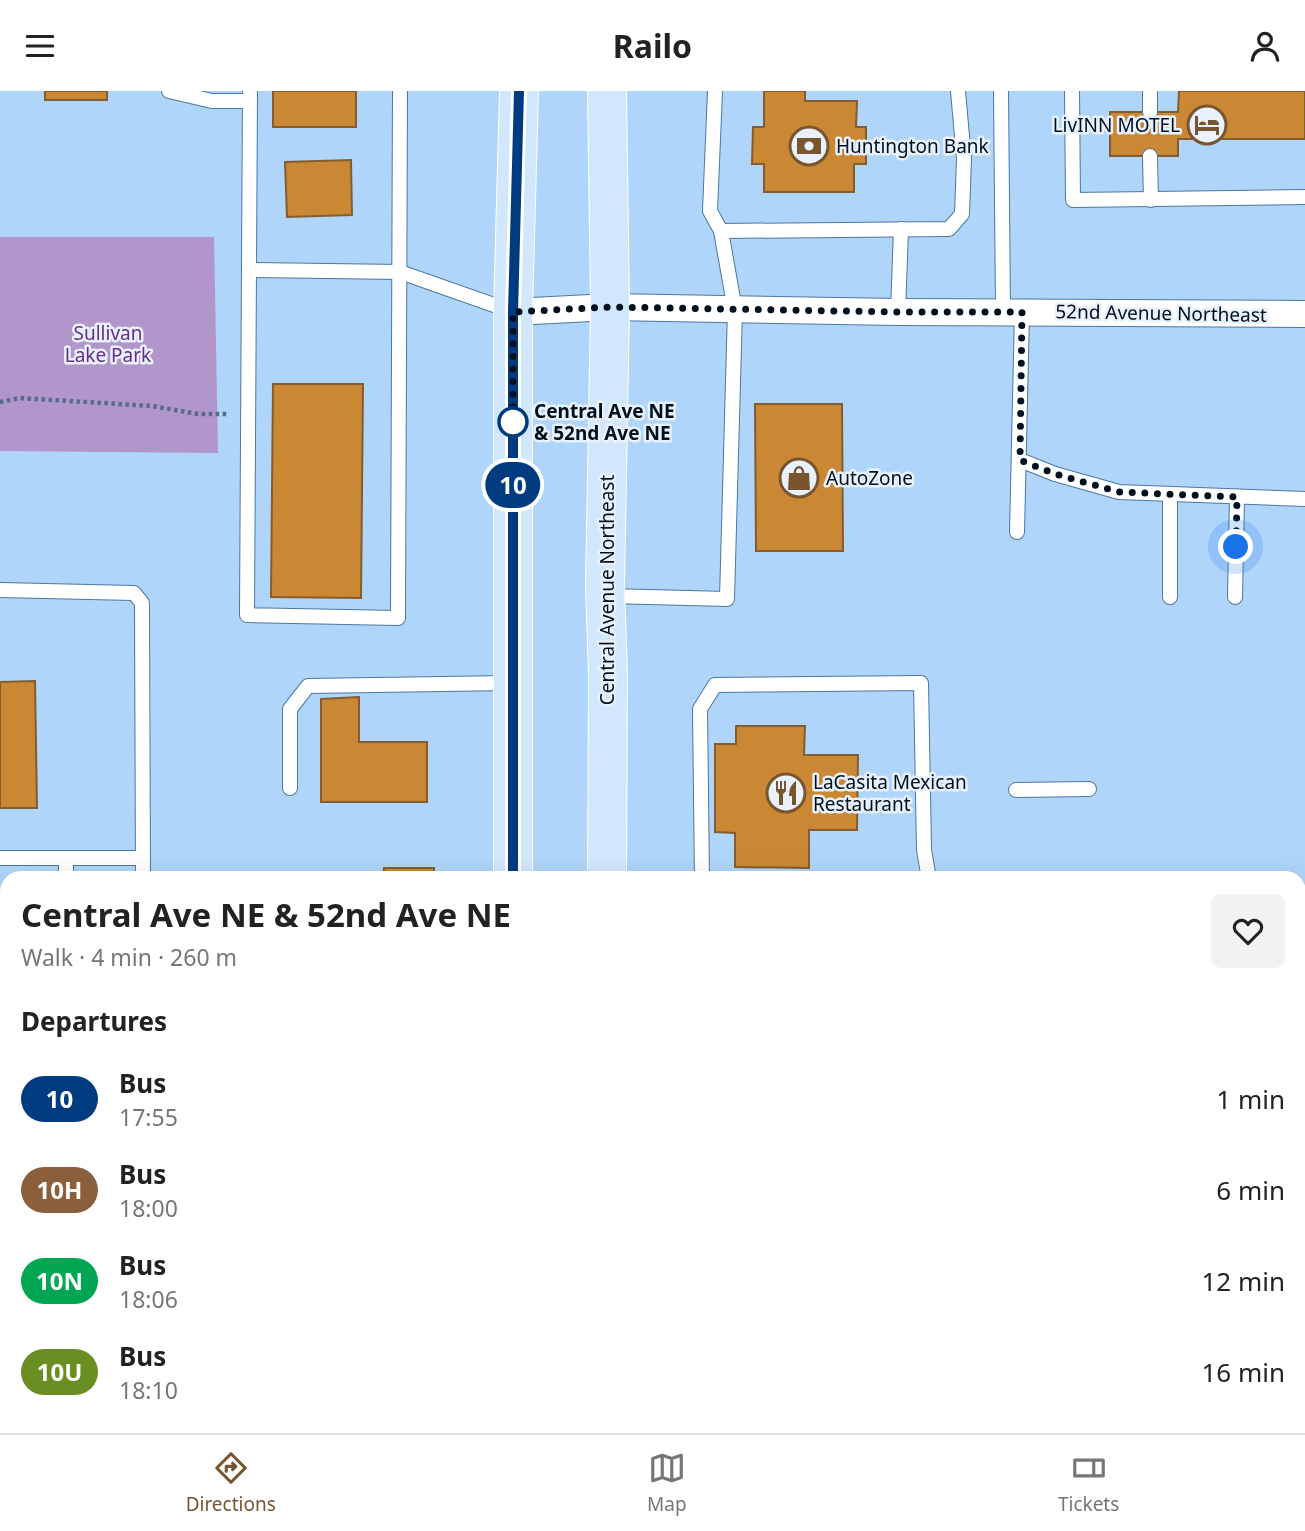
<!DOCTYPE html>
<html lang="en">
<head>
<meta charset="utf-8">
<style>
  :root { --surface:#fff; --page:#f2f2f2; --text:#222; --muted:#767676; --line:#e0e0e0; --accent:#78552e }
  body { margin:0; font-family:"Noto Sans",sans-serif; background:var(--page); color:var(--text); height:100vh; display:flex; flex-direction:column; font-size:26px; white-space:nowrap }
  * { box-sizing:border-box; margin:0 }
  p { font-size:23px; color:var(--muted) }
  .icon { flex:none; width:38px; height:38px; fill:none; stroke:currentColor; stroke-width:2; stroke-linecap:round; stroke-linejoin:round }
  .map { position:relative; flex:1; overflow:hidden }
  .side { position:absolute; left:0px; top:780px; width:1306px; height:562px; display:flex; flex-direction:column; background:var(--surface); border-radius:21px 21px 0 0; box-shadow:0 7px 28px #0002 }
  .side>* { flex:none }
  .badge { padding:0 14px; border-radius:23px; font-size:24px; line-height:46px }
  .you { position:absolute; width:35px; height:35px; margin:-18px; border:5px solid #fff; border-radius:50%; background:#1a73e8; box-shadow:0 0 0 10px #1a73e833 }
  .map>.badge { position:absolute; translate:-50% -50%; box-shadow:0 0 0 4px #fff }
  h2 { padding:0 21px; font-size:26px; line-height:63px }
  .round { display:grid; place-items:center; flex:none; width:74px; height:74px; border-radius:10px; background:var(--page) }
  .overview { display:flex; align-items:center; justify-content:space-between; height:119px; padding:0 21px }
  h1 { font-size:33px; font-weight:700; line-height:52px }
  ul { padding:0; list-style:none }
  li { display:flex; align-items:center; gap:21px; height:91px; padding:0 21px }
  li div { flex:1 }
  li b { display:block; font-size:26px }
  li em { font-style:normal }
  li .badge { min-width:77px; font-weight:700; text-align:center }
  header { display:flex; justify-content:space-between; align-items:center; height:91px; padding:0 21px; background:var(--surface); font-size:32px; font-weight:700 }
  .tab-bar { display:flex; justify-content:space-around; align-items:center; height:98px; border-top:2px solid var(--line); background:var(--surface); font-size:19px; color:var(--muted) }
  .tab-bar a { display:grid; justify-items:center; gap:4px }
  .tab-bar .selected { color:var(--accent) }
  .map>svg:first-child { display:block }
</style>
</head>
<body>
<header><svg class="icon" aria-label="menu" viewBox="0 0 24 24"><path d="M4 6h16M4 12h16M4 18h16"/></svg>Railo<svg class="icon" aria-label="person" viewBox="0 0 24 24"><circle cx="12" cy="8" r="4"/><path d="M4 21q1-7 8-7t8 7"/></svg></header>
<div class="map">
<svg width="1305" height="1342" viewBox="0 0 1305 1342">
  <rect width="100%" height="100%" fill="#afd5fa"/>
  <!-- green -->
  <path fill="#b296cb" d="M0,146H214L218,362L0,360Z"/>
  <!-- building -->
  <g fill="#cb8834" stroke="#845c2d" stroke-width="2">
    <rect x="45" y="0" width="62" height="9"/>
    <rect x="273" y="0" width="83" height="36"/>
    <path d="M764,0H805V10H857L856,36H866V73H854V101H764V73H752L753,36H764Z"/>
    <path d="M1179,0H1305V48H1178V65H1110V21H1178Z"/>
    <path d="M351,69L352,124L287,126L285,71Z"/>
    <path d="M273,293H363L361,507L271,506Z"/>
    <path d="M755,313H842L843,460H756Z"/>
    <path d="M35,590L37,717H0V591Z"/>
    <path d="M359,606V651H427V711H321V608Z"/>
    <path d="M736,635H805L804,664H858L857,739H809V777L735,776V742L715,741V653H736Z"/>
    <path d="M384,777H434V788H383Z"/>
    <path d="M255,784V788H209V785Z"/>
    <path d="M57,1335H136V1342H58Z"/>
    <rect x="1060" y="1335" width="32" height="7"/>
  </g>
  <g fill="none" stroke-linecap="round" stroke-linejoin="round">
    <defs>
      <g id="lane">
        <path d="M169,0L212,10H250"/>
        <path d="M250,0L247,524L398,527L400,0"/>
        <path d="M1001,0L1003,220"/>
        <path d="M1072,0L1073,109L1305,106"/>
        <path d="M1150,0V21"/>
        <path d="M1150,65L1151,109"/>
        <path d="M721,140L949,138L962,123L964,68L958,0"/>
        <path d="M250,179L400,181L511,220"/>
        <path d="M898,221L901,138"/>
        <path d="M1020,369L1055,383L1119,401L1305,408"/>
        <path d="M1017,441L1022,221"/>
        <path d="M0,499L134,502L142,512L143,788"/>
        <path d="M608,505L727,508L735,219L721,140L710,120L715,0"/>
        <path d="M1170,506V404"/>
        <path d="M1235,506L1237,406"/>
        <path d="M290,697V618L308,595L513,592"/>
        <path d="M1016,699L1089,698"/>
        <path d="M0,767H143"/>
        <path d="M66,788V767"/>
        <path d="M702,788L700,618L715,594L921,592L924,759L929,788"/>
        <path d="M0,839H7"/>
        <path d="M249,1335V1342"/>
        <path d="M443,1342V1335"/>
        <path d="M863,1342L881,1335"/>
      </g>
      <g id="street">
        <path d="M513,221L610,216L898,221L1305,223"/>
        <path d="M0,953H7"/>
        <path d="M699,1342L700,1335"/>
      </g>
      <g id="primary">
        <path d="M513,788V221L519,0"/>
        <path d="M607,788L608,585L605,495L610,216L607,0"/>
        <path d="M516,1335V1342"/>
        <path d="M605,1342V1335"/>
      </g>
    </defs>
    <!-- lane casing -->
    <use href="#lane" stroke="#4b78a1" stroke-width="16"/>
    <!-- street casing -->
    <use href="#street" stroke="#4b78a1" stroke-width="28"/>
    <!-- primary casing -->
    <use href="#primary" stroke="#fff" stroke-width="40"/>
    <!-- path -->
    <path stroke="#546e88" stroke-width="4.5" stroke-dasharray="3.5 3.5" stroke-linecap="butt" d="M0,311L20,307L152,315L198,323H229"/>
    <!-- lane -->
    <use href="#lane" stroke="#fff" stroke-width="14"/>
    <!-- street -->
    <use href="#street" stroke="#fff" stroke-width="26"/>
    <!-- primary -->
    <use href="#primary" stroke="#d1e7fd" stroke-width="38"/>
  </g>
  <g fill="none" stroke-linecap="round" stroke-linejoin="round">
    <defs>
      <path id="line" d="M513,788V221L519,0"/>
    </defs>
    <!-- line casing -->
    <use href="#line" stroke="#fff" stroke-width="16"/>
    <!-- line -->
    <use href="#line" stroke="#003b80" stroke-width="10"/>
    <!-- walk -->
    <path stroke="#01101f" stroke-width="7" stroke-dasharray="0 12.6" d="M513,331V336V221L610,216L898,221H1022L1020,369L1055,383L1119,401L1237,406L1236,456"/>
  </g>
  <!-- icons -->
  <defs>
    <symbol id="hotel-ring" viewBox="-11 -11 22 22"><circle r="9.5" fill="#e9f2fc" stroke="#78552e" stroke-width="1.5"/><path d="M-6-4.5h1.5V1H6V5H4.5V3h-9V5H-6ZM-4 0a1.8 1.8 0 1 1 3.6 0ZM.5 0V-2.5h3Q6-2.5 6 0Z" fill="#78552e"/></symbol>
    <symbol id="bank-ring" viewBox="-11 -11 22 22"><circle r="9.5" fill="#e9f2fc" stroke="#78552e" stroke-width="1.5"/><path d="M-6-4H6V4H-6ZM0-2.3a2.3 2.3 0 1 0 0 4.6a2.3 2.3 0 1 0 0-4.6Z" fill="#78552e"/></symbol>
    <symbol id="shop-ring" viewBox="-11 -11 22 22"><circle r="9.5" fill="#e9f2fc" stroke="#78552e" stroke-width="1.5"/><path d="M-5-2.5h2.3a2.7 3.5 0 0 1 5.4 0H5L5.5 6h-11ZM-1.5-2.5h3a1.5 2.3 0 0 0-3 0Z" fill="#78552e"/></symbol>
    <symbol id="restaurant-ring" viewBox="-11 -11 22 22"><circle r="9.5" fill="#e9f2fc" stroke="#78552e" stroke-width="1.5"/><path d="M-5-6h1v4h1v-4h1v4h1v-4h1v5L-1.5 .5V6h-2V.5L-5-1ZM5-6V6H3V1.5H1.5Q1.5-4 5-6Z" fill="#78552e"/></symbol>
  </defs>
  <g fill-rule="evenodd">
    <use href="#hotel-ring" x="1185" y="12" width="44" height="44"/>
    <use href="#bank-ring" x="787" y="33" width="44" height="44"/>
    <use href="#shop-ring" x="777" y="365" width="44" height="44"/>
    <use href="#restaurant-ring" x="764" y="680" width="44" height="44"/>
  </g>
  <!-- markers -->
  <circle fill="#fff" stroke="#003b80" stroke-width="3.5" cx="513" cy="331" r="14"/>
  <g text-anchor="middle" dominant-baseline="central" stroke-width="5" stroke-linejoin="round" paint-order="stroke">
    <!-- poi labels -->
    <g font-size="19" fill="#01101f" stroke="#e9f2fc" text-anchor="start">
      <text x="1180" y="34" text-anchor="end">LivINN MOTEL</text>
      <text x="836" y="55">Huntington Bank</text>
      <text x="826" y="387">AutoZone</text>
      <text x="813" y="691">LaCasita Mexican<tspan x="813" dy="22">Restaurant</tspan></text>
    </g>
    <!-- street labels -->
    <g font-size="19" fill="#01101f" stroke="#e9f2fc">
      <text transform="translate(1161 222) rotate(1)">52nd Avenue Northeast</text>
      <text transform="translate(607 499) rotate(-90)">Central Avenue Northeast</text>
    </g>
    <!-- park labels -->
    <g font-size="19" fill="#652b8d" stroke="#e9f2fc">
      <text x="108" y="242">Sullivan<tspan x="108" dy="22">Lake Park</tspan></text>
    </g>
    <!-- stop labels -->
    <g font-size="19" font-weight="bold" fill="#01101f" stroke="#e9f2fc" text-anchor="start">
      <text x="534" y="320">Central Ave NE<tspan x="534" dy="22">&amp; 52nd Ave NE</tspan></text>
    </g>
  </g>
</svg>
<div class="you" style="left:1236px;top:456px"></div>
<b class="badge" style="left:513px;top:394px;background:#003b80;color:#fff">10</b>
<section class="side">
<div class="overview"><div><h1>Central Ave NE &amp; 52nd Ave NE</h1><p>Walk · 4 min · 260 m</p></div><a class="round"><svg class="icon" aria-label="heart" viewBox="0 0 24 24"><path d="M12 20l-8-8c-3-5 5-10 8-4 3-6 11-1 8 4z"/></svg></a></div>
<h2>Departures</h2>
<ul>
<li><span class="badge" style="background:#003b80;color:#fff">10</span><div><b>Bus</b><p>17:55</p></div><em>1 min</em></li>
<li><span class="badge" style="background:#8b5e3c;color:#fff">10H</span><div><b>Bus</b><p>18:00</p></div><em>6 min</em></li>
<li><span class="badge" style="background:#00a651;color:#fff">10N</span><div><b>Bus</b><p>18:06</p></div><em>12 min</em></li>
<li><span class="badge" style="background:#6b8e23;color:#fff">10U</span><div><b>Bus</b><p>18:10</p></div><em>16 min</em></li>
</ul>
</section>
</div>
<nav class="tab-bar">
<a class="selected"><svg class="icon" aria-label="directions" viewBox="0 0 24 24"><path d="M12 3l9 9-9 9-9-9zM9 14v-3h6M13 9l2 2-2 2"/></svg>Directions</a>
<a><svg class="icon" aria-label="map" viewBox="0 0 24 24"><path d="M3 6l6-2 6 2 6-2v14l-6 2-6-2-6 2zM9 4v14M15 6v14"/></svg>Map</a>
<a><svg class="icon" aria-label="tickets" viewBox="0 0 24 24"><path d="M3 7h18v10H3zM15 7v10"/></svg>Tickets</a>
</nav>
</body>
</html>
